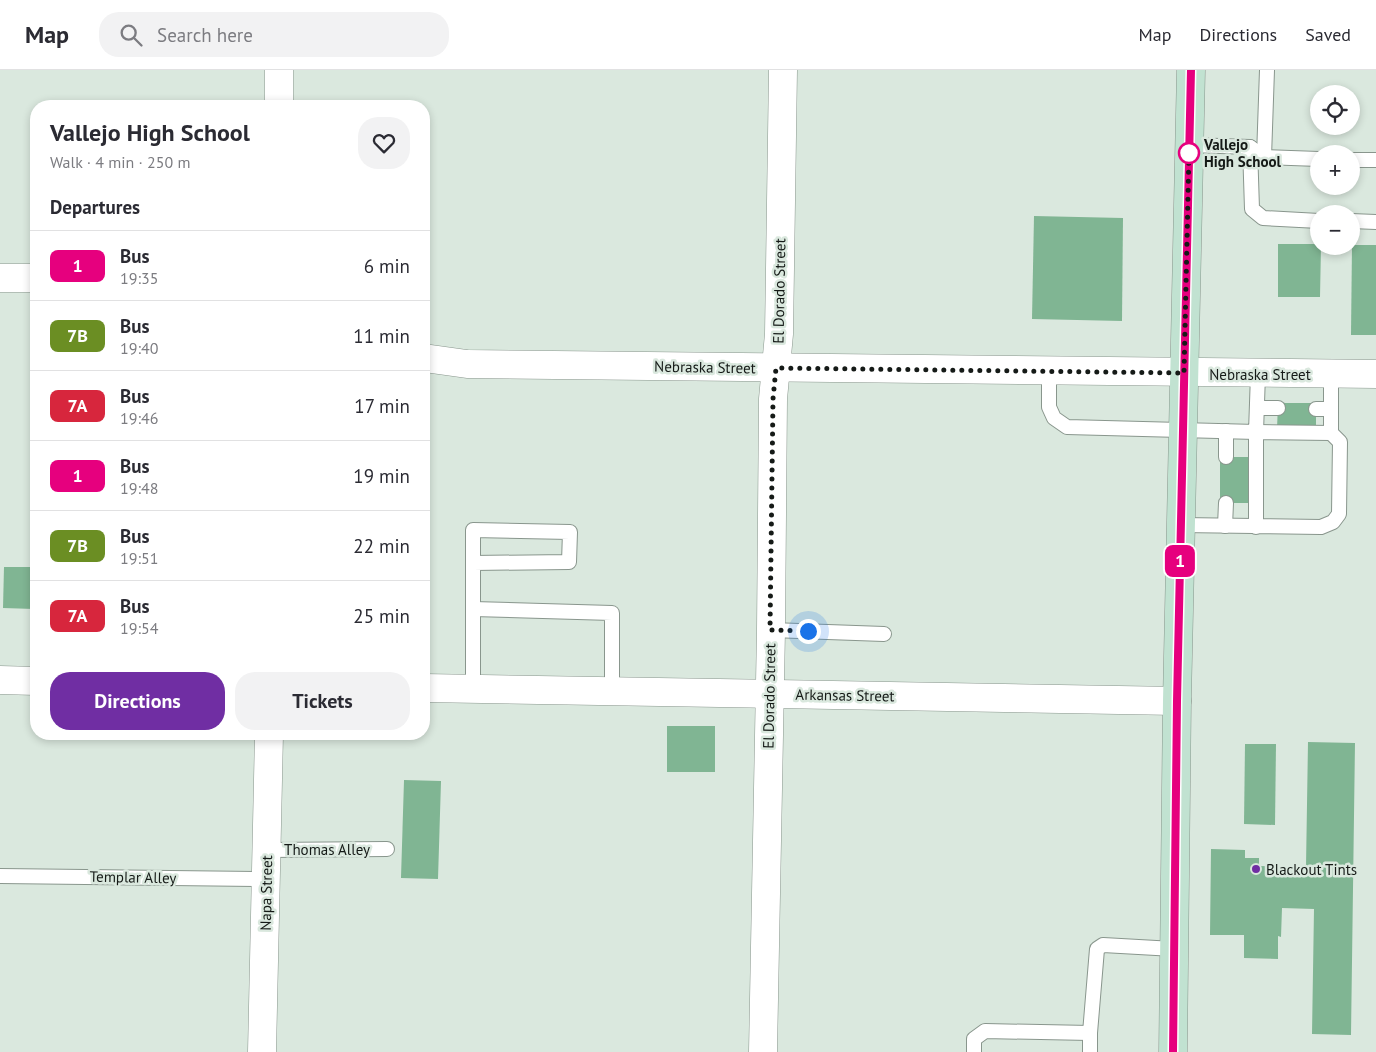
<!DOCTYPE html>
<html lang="en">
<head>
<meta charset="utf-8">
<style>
  :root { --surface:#fff; --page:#f2f2f3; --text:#2b2b33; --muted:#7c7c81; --line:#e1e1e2; --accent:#702ea3 }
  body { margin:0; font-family:"PT Sans",sans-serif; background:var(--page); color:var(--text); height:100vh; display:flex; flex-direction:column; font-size:19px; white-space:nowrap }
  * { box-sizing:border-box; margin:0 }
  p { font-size:16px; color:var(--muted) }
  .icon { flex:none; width:28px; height:28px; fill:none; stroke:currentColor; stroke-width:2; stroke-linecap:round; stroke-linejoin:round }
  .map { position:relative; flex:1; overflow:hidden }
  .drawer { position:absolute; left:30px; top:30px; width:400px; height:640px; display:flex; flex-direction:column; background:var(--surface); border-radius:20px; box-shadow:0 2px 8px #0003 }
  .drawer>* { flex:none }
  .badge { padding:0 10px; border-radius:8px; font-size:18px; line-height:32px }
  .tools { position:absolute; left:1310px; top:15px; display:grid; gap:10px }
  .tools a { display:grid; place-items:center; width:50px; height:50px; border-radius:50%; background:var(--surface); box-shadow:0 2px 8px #0003; font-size:25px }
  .you { position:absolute; width:25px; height:25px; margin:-12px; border:4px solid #fff; border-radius:50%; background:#1a73e8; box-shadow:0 0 0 8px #1a73e833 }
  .map>.badge { position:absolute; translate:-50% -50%; box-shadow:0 0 0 2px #fff }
  h2 { padding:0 20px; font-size:19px; line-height:45px }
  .round { display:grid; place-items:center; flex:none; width:52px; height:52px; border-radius:20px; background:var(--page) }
  .summary { display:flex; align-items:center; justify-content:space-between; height:85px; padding:0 20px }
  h1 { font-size:24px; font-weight:700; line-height:38px }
  .cta { display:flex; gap:10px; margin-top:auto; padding:10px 20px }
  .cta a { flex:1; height:58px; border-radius:20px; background:var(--accent); color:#fff; font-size:20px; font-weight:700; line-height:58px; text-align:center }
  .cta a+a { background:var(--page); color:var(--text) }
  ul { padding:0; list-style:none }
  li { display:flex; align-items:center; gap:15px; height:70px; padding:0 20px; border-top:1px solid var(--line) }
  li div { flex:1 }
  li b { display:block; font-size:19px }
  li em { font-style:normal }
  li .badge { min-width:55px; font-weight:700; text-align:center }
  header { display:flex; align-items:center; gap:30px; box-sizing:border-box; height:70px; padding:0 25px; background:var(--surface); border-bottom:1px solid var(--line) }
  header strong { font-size:24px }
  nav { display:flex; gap:28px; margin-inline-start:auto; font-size:18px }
  .search { width:350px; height:45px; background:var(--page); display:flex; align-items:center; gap:12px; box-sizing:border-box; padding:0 18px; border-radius:20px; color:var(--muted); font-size:19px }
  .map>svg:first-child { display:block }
</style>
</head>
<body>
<header>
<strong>Map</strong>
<div class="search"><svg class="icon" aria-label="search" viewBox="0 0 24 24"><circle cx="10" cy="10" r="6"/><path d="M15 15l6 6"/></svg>Search here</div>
<nav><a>Map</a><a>Directions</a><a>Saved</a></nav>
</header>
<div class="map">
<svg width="1376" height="982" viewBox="0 0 1376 982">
  <rect width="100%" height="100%" fill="#dae8de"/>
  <!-- building -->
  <g fill="#80b593">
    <path d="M1034,146L1123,148L1122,251L1032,249Z"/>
    <path d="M1278,174H1319V176H1321L1320,227H1278Z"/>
    <path d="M1352,175H1376V265H1351Z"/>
    <path d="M1278,333H1316V359H1277Z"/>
    <rect x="1220" y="387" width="28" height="46"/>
    <path d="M4,497H35L34,539L3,538Z"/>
    <rect x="667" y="656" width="48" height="46"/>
    <path d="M1308,672L1355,673L1351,965L1312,964L1314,839L1282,838L1281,867L1278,866V889L1244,888V865H1210L1211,779L1245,780V788H1259V796L1306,797Z"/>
    <path d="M1245,674H1276L1275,755L1244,754Z"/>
    <path d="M404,710L441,711L438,809L401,808Z"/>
  </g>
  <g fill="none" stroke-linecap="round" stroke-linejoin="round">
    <defs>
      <g id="service">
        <path d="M1190,75L1250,77L1264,87L1319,89"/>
        <path d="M1250,77L1252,139L1263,148L1319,151"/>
        <path d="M1264,87L1267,0"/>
        <path d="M1351,90H1376"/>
        <path d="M1351,151L1376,152"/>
        <path d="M1049,301V337L1054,348L1067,357L1256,362L1258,304"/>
        <path d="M1331,304V363"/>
        <path d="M1257,338H1278"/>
        <path d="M1316,339H1331"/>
        <path d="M1226,387V361"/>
        <path d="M1181,455L1321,457L1333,452L1339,444L1340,372L1331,363L1256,362V457"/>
        <path d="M1225,456L1226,433"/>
        <path d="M473,493L569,492L570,462L473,460V619"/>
        <path d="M473,539L612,543V621"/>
        <path d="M771,560L884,564"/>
        <path d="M267,780L387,779"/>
        <path d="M0,806L266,809"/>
        <path d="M974,982V969L985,961L1090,963L1097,879L1103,875L1174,879"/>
        <path d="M1090,982V963"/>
      </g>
      <g id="minor">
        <path d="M279,36V0"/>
        <path d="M0,610L36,611"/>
        <path d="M424,618L1177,631"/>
        <path d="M262,982L269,664"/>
        <path d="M763,982L771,560L773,329L779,264L783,0"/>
      </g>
      <g id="tertiary">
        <path d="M0,208H36"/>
        <path d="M424,288L467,294L1376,304"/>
      </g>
      <path id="secondary" d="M1173,982L1177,631L1191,0"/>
    </defs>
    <!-- service casing -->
    <use href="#service" stroke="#89968d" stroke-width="16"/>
    <!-- minor casing -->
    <use href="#minor" stroke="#89968d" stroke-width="29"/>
    <!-- tertiary casing -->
    <use href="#tertiary" stroke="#89968d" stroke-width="29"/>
    <!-- secondary casing -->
    <use href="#secondary" stroke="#89968d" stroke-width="29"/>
    <!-- service -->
    <use href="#service" stroke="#fff" stroke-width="14"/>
    <!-- minor -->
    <use href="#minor" stroke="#fff" stroke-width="28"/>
    <!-- tertiary -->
    <use href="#tertiary" stroke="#fff" stroke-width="28"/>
    <!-- secondary -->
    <use href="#secondary" stroke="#c1e2d1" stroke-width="28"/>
  </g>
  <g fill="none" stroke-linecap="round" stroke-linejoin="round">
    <defs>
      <path id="line" d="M1173,982L1177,631L1191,0"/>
    </defs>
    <!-- line casing -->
    <use href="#line" stroke="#fff" stroke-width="11"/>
    <!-- line -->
    <use href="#line" stroke="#e6007e" stroke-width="8"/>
    <!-- walk -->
    <path stroke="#151a17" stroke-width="5" stroke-dasharray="0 9" d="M808,561L770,560L773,329L776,298L1184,303L1189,83"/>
  </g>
  <!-- markers -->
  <circle fill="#fff" stroke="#e6007e" stroke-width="2.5" cx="1189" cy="83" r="10"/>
  <circle fill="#702ea3" stroke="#dae8de" stroke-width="2" cx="1256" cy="799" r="5"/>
  <g text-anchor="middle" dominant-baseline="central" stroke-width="5" stroke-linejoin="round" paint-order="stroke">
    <!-- stop labels -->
    <g font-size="15" font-weight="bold" fill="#151a17" stroke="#dae8de" text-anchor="start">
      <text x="1204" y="74">Vallejo<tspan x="1204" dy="17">High School</tspan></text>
    </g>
    <!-- street labels -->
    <g font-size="15" fill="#151a17" stroke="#dae8de">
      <text transform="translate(779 221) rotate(-89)">El Dorado Street</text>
      <text transform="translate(705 297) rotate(1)">Nebraska Street</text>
      <text x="1260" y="304">Nebraska Street</text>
      <text transform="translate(845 625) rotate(1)">Arkansas Street</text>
      <text transform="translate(769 626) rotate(-89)">El Dorado Street</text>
      <text x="327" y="779">Thomas Alley</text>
      <text transform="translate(133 807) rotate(1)">Templar Alley</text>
      <text transform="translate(266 823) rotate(-89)">Napa Street</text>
    </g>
    <!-- poi labels -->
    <g font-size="15" fill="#151a17" stroke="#dae8de" text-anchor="start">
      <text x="1266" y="799">Blackout Tints</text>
    </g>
  </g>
</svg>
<div class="tools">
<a><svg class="icon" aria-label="locate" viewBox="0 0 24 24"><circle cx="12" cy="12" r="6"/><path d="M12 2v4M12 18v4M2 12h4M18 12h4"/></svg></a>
<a>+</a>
<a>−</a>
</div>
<div class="you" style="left:808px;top:561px"></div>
<b class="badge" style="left:1180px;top:491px;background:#e6007e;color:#fff">1</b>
<section class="drawer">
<div class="summary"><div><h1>Vallejo High School</h1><p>Walk · 4 min · 250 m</p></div><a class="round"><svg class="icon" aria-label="heart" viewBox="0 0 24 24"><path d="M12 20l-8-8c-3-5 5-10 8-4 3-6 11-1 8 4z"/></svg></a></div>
<h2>Departures</h2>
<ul>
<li><span class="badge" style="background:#e6007e;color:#fff">1</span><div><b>Bus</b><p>19:35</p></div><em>6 min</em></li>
<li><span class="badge" style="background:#6b8e23;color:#fff">7B</span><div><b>Bus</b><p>19:40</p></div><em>11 min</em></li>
<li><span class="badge" style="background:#d7263d;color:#fff">7A</span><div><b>Bus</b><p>19:46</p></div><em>17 min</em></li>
<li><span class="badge" style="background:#e6007e;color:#fff">1</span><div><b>Bus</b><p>19:48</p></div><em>19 min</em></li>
<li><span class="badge" style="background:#6b8e23;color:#fff">7B</span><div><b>Bus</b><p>19:51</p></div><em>22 min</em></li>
<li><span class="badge" style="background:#d7263d;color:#fff">7A</span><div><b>Bus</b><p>19:54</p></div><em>25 min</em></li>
</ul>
<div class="cta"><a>Directions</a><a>Tickets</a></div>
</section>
</div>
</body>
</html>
